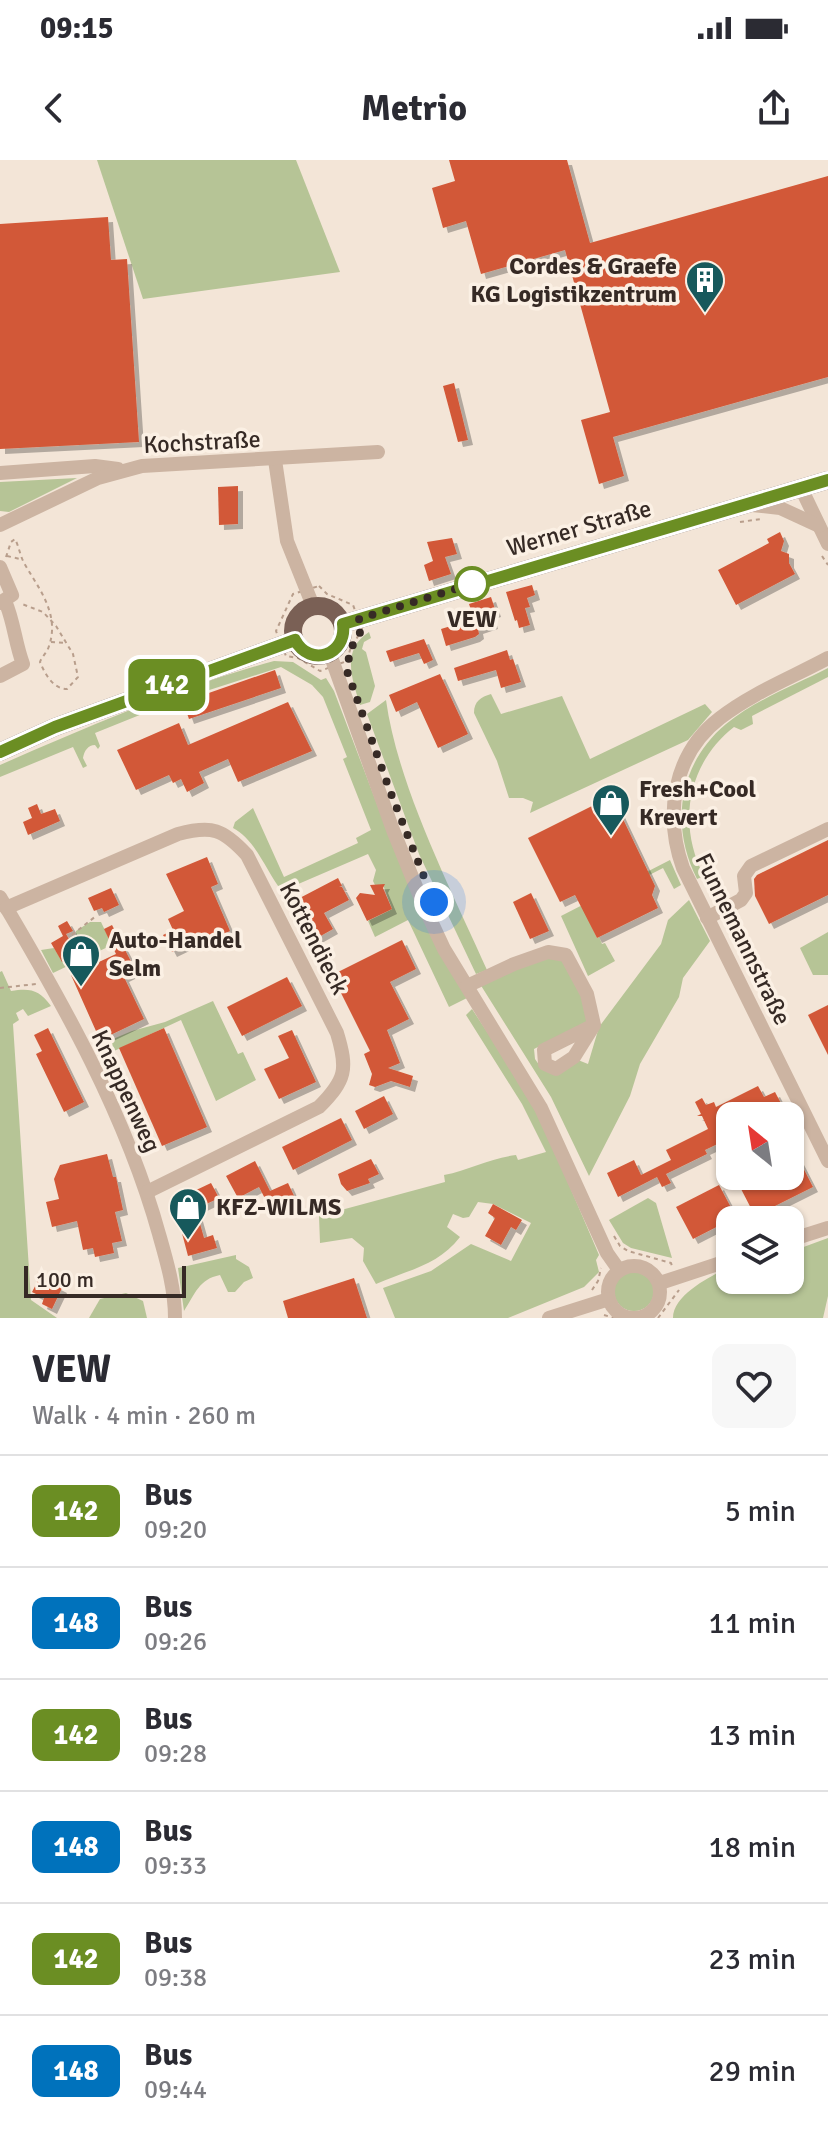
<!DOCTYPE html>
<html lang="en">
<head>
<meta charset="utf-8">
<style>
  :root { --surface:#fff; --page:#f7f7f7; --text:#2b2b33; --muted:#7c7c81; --line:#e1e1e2 }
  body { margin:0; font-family:Signika,sans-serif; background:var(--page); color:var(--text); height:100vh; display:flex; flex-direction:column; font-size:30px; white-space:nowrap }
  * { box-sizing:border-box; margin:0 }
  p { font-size:26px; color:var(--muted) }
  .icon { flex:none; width:44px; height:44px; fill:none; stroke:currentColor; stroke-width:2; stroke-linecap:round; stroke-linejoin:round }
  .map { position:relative; height:1158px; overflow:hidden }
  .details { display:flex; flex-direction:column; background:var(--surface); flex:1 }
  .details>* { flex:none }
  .badge { padding:0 16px; border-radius:12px; font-size:28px; line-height:52px }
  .needle { width:52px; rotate:330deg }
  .fabs { position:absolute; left:716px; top:942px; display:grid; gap:16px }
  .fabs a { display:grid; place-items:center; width:88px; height:88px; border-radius:16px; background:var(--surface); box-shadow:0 2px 6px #0004; font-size:40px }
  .scale { position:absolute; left:24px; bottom:20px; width:162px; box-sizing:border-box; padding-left:8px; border:4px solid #362a25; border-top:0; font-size:22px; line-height:28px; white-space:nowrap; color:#362a25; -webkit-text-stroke:6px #fbf0e4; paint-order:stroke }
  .you { position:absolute; width:40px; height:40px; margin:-20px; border:6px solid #fff; border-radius:50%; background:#1a73e8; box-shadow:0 0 0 12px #1a73e833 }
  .map>.badge { position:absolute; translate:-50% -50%; box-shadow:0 0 0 4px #fff }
  .round { display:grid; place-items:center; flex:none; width:84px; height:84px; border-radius:16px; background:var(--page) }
  .overview { display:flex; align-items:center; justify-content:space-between; height:136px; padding:0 32px }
  h1 { font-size:38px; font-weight:800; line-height:60px }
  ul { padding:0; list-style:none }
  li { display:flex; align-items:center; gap:24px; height:112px; padding:0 32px; border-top:2px solid var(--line) }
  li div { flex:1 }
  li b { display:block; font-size:30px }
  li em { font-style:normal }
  li .badge { min-width:88px; font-weight:700; text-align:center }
  .status { display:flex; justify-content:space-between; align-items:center; height:56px; padding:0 40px; background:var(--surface); direction:ltr }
  .status svg { height:22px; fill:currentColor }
  header { display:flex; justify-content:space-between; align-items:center; height:104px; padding:0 32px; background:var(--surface); font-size:36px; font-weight:800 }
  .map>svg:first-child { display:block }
</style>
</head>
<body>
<div class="status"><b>09:15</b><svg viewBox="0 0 49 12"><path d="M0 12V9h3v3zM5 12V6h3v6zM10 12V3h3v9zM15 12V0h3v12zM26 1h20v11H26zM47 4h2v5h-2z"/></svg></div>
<header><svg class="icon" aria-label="back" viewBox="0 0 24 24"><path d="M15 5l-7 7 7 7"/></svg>Metrio<svg class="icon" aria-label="share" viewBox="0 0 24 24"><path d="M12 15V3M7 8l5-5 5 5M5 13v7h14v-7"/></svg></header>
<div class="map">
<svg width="828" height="1158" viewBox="0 0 828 1158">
  <defs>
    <filter id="shadow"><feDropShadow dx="5" dy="5" stdDeviation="0" flood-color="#0004"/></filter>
  </defs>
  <rect width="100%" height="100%" fill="#f3e5d7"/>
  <!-- green -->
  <g fill="#b6c496">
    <path d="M97,0H296L340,112L143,139Z"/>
    <path d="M77,318L9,352L0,351V322Z"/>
    <path d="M369,472L371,478L364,482L362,489L366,492L375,526L370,542L360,545C352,518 341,490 369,472Z"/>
    <path d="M274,501L293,502L321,520L326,518L334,531L388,673L467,838L449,847L408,760L375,777L368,761L392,749L383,725L376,727L373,721L376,710L368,694L282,731C266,711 256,680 233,668L235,662L253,648L284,717L358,683L356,678L371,670L343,599L347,597L323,537L312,525L281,507L172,542L95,573L100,586L98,589L95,585C88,585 84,591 83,598L87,606L83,608L73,587L0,617V605C90,566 179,527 274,501Z"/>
    <path d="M828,508V517L752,556L753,564L741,570L734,567C687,604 677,664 704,716L697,719C670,666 678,604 726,564C755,540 795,525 828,508Z"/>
    <path d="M491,534L501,554L562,536L590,599L705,544L712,552L688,580L530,653L533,642L523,638H509L497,601L474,553C474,541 481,537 491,534Z"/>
    <path d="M386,540C398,627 451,729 487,810L476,814L419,694L367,554Z"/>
    <path d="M670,700L681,725L674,729L663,708L583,749L597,778L599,777L602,784L605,783L615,801L588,816L561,756Z"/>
    <path d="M689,740L710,781L683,818L679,837L640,904L630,936L589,1016L551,937L480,824L550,796L567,802L587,846V862L534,889L535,899L542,909L578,900L588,904L599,867L661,784L668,760Z"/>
    <path d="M90,762H101L112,785L53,813L41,790L54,788L62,801L81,790L76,783V771Z"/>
    <path d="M828,772V815H813L800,788Z"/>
    <path d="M2,811L11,831C31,828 39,830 51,846L28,856L23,849L16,853L19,860L13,864L31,1140L57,1158H0V812Z"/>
    <path d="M213,841L238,894L243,892L256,920L216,941L181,860L99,898L94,887L132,871L165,862Z"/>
    <path d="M472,849L513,911L543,964L599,1095L596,1100L599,1112L584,1127L508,1158H395L383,1128L431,1111L471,1084L511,1101L531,1063L493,1044L478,1042L469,1057L463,1058L453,1054L447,1067L460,1077C438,1106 407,1110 376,1124L363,1101L364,1088L352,1078L320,1083L319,1056L445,1022L444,1015C469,1010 491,998 516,995L518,1000L546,992L522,944L466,855Z"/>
    <path d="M648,1038L656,1043L672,1098L631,1088L623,1083L609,1060Z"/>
    <path d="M828,1078V1136L823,1158H673C673,1136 706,1119 723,1110L730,1111V1120H790V1092Z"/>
    <path d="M236,1095V1099L249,1107L253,1118L244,1122L235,1132H228L220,1115C199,1119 195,1134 184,1151L178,1108Z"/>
    <circle cx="634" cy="1131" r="20"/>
    <path d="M126,1133L143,1141L147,1158H89L100,1139Z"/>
  </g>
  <!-- building -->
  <g fill="#d25837" filter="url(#shadow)">
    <path d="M449,0H567L590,83L828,16V217L613,277L624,316L599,324L581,260L610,252L565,90L481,114L466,61L443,68L432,28L455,21Z"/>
    <path d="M108,57L111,100L127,99L139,282L0,289V64Z"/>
    <path d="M454,223L468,280L458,282L443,226Z"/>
    <path d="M238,326V364L219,365L218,327Z"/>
    <path d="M780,372L784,381L781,391L789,394V403L795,414L736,445L718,410L769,383L767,379Z"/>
    <path d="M452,378L457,394L445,397L451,414L429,421L424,405L433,401L427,382Z"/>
    <path d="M532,425L535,435L527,438L530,447L525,448L530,465L519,468L517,460L515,461L506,432Z"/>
    <path d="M491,437L496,452L490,454L493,464L478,469L479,474L475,477L446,486L441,469L474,459L469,444Z"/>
    <path d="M424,479L433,500L424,504L419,493L390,502L386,491Z"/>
    <path d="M507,490L510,500L513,499L521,522L501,528L496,510L458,521L454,508Z"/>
    <path d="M275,510L281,528L189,559L183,542Z"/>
    <path d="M440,514L468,574L438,588L417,542L396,552L389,535Z"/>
    <path d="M288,542L312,591L238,622L228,599L199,612L204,623L187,632L181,619L173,623L169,615L136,630L117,590L179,563L188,585Z"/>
    <path d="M612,636L655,726L652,735L658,748L597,778L575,735L560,742L528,678Z"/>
    <path d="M37,644L41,654L55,649L60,661L28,675L23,662L32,658L28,648Z"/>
    <path d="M828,680V735L769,764L755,736L754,719L757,715Z"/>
    <path d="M207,697L218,724L211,727L230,771L199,785L197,780L172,792L163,775L173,770L168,759L184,751L166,714Z"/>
    <path d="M338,718L342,726L339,727H342L349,740L324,753L333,769L317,778L294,741Z"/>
    <path d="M385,724L383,728L392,749L367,761L356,738L360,733L375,735L370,725Z"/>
    <path d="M111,728L119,745L104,752L102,748L94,751L88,738Z"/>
    <path d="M531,733L549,771L530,779L513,742Z"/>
    <path d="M67,761L73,771L66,774L77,793L62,802L51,783L63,776L58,766Z"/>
    <path d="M112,765L136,811L124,817L144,859L100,880L71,815L116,794L104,769Z"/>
    <path d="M402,780L416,809L390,822L409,859L387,870L400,903L388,908L413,916L410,927L391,921L375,927L369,925L372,914L364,894L370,891L332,815Z"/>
    <path d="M287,817L302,846L242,876L227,847Z"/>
    <path d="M828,845V895L808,855Z"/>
    <path d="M48,868L84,942L64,952L36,894L42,891L34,875Z"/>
    <path d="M164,868L207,967L162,986L119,888Z"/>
    <path d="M292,870L316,922L279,939L264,909L289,898L278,876Z"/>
    <path d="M758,926L764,937L775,932L785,951L775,956H767L764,950L752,956H721L730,978L705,990L707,994L666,1014L671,1023L662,1027L657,1017L618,1037L607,1013L634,1000L641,1015L671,1000L666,990L708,969L702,956H697L701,954L695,942L702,938L706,945L714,942L716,947Z"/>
    <path d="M384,936L393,954L364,969L355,951Z"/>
    <path d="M341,958L352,980L293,1010L282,987Z"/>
    <path d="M107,994L113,1017H116L123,1050L115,1052L122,1081L112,1083L114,1093L95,1097L93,1088L83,1090L77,1061L52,1067L46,1042L59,1039L54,1019L60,1005Z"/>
    <path d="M798,998L813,1027L755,1056L740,1027L763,1016H790V1002Z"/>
    <path d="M371,999L379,1014L368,1019L370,1023L347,1031L341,1024L338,1014Z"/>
    <path d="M255,1001L270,1031L288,1023L296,1040L272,1052L259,1027L238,1038L226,1016Z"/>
    <path d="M211,1023L219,1038L200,1047L192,1032Z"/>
    <path d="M719,1025L736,1057L693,1079L676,1047Z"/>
    <path d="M493,1044L522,1060L516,1070L511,1067L501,1085L485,1076L495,1058L488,1053Z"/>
    <path d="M197,1053L204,1078L213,1075L217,1088L188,1096L178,1058Z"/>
    <path d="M40,1117L62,1128L52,1149L42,1144L44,1138L32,1132Z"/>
    <path d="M354,1118L367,1158H288L283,1141Z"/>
  </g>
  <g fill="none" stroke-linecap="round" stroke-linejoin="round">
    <!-- path -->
    <g stroke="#b89e8c" stroke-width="2" stroke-dasharray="4 4" stroke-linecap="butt">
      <path d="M740,362L761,359"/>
      <path d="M7,396L20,399"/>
      <path d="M822,396L828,405"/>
      <path d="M6,397L11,382L15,379C19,387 20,395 24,403C39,429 60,454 49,486C47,493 42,496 40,502C45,514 53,529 67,529L78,517L73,494L56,466L43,452L22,444"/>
      <path d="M319,426L327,434L353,445L362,469L350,490L347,501L320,511L298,498L286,496L276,471L293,434Z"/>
      <path d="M51,482L65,483"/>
      <path d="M72,775L96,756"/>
      <path d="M0,828L36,824"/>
      <path d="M614,1076L620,1086L628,1091L671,1103L672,1106"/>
      <path d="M592,1130L598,1121L601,1108"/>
      <path d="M604,1155L614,1158"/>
      <path d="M658,1158L679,1130"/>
    </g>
    <!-- minor -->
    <g stroke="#ccb4a2" stroke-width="14">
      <path d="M275,300L287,381L313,446"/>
      <path d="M0,313L95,306L118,309"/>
      <path d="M801,328L828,384"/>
      <path d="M752,345L780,348L819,366"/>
      <path d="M0,365L98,318L142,306L378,292"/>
      <path d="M0,407L12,435L0,443"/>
      <path d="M330,494L393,670L423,744L444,789L541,948L607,1093L619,1110"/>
      <path d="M828,498C793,517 752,533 720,558C673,594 664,655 683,708L828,1001"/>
      <path d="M0,516L23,504C15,483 14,461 5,441"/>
      <path d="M0,737C63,843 126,955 159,1074C167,1102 175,1129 175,1158"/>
      <path d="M6,748L178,674C212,665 223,669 247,695L337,873C348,909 346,920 319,947L147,1032"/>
      <path d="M707,758L741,740L746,733L744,716L751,706L828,669"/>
      <path d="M467,826L514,804L548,792L566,795L587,834L594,865L574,897L556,909L545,904L544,890L594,865"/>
      <path d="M790,1080L828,1068"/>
      <circle cx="634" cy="1132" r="26"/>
      <path d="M660,1123L730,1100"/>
      <path d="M549,1158L609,1139"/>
    </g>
    <!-- major -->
    <g stroke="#7a6055" stroke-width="18">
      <circle cx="318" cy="471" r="25"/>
      <path d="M343,464L828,320"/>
      <path d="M0,592L55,567L295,480"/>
    </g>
  </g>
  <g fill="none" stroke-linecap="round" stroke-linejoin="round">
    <defs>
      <path id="line" d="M0,592L55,567L295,480C310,508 347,495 343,464L828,320"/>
    </defs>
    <!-- line casing -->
    <use href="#line" stroke="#fff" stroke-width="18"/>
    <!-- line -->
    <use href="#line" stroke="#6b8e23" stroke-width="12"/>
    <!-- walk -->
    <path stroke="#362a25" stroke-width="8" stroke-dasharray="0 14.4" d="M434,742L390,631L347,511L350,490L362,469L359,459L472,424"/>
  </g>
  <!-- icons -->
  <defs>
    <symbol id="building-pin" viewBox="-11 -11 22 30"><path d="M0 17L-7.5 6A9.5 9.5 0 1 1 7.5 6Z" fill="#17595c" stroke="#fbf0e4"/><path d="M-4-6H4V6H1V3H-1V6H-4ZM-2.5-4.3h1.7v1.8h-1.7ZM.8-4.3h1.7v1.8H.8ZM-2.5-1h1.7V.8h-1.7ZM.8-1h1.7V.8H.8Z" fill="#fff"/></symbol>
    <symbol id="shop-pin" viewBox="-11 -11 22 30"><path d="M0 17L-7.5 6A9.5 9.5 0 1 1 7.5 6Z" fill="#17595c" stroke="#fbf0e4"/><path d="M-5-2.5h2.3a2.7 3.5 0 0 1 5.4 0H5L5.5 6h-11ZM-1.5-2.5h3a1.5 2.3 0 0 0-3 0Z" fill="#fff"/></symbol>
  </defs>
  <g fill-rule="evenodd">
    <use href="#building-pin" x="683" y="98" width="44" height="60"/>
    <use href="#shop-pin" x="589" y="621" width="44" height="60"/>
    <use href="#shop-pin" x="59" y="772" width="44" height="60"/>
    <use href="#shop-pin" x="166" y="1025" width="44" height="60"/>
  </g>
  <!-- markers -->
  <circle fill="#fff" stroke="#6b8e23" stroke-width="4" cx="472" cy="424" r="16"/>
  <g text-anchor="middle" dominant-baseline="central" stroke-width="7" stroke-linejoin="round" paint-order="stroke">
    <!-- poi labels -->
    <g font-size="24" font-weight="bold" fill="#362a25" stroke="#fbf0e4" text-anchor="start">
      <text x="677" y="106" text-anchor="end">Cordes &amp; Graefe<tspan x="677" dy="28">KG Logistikzentrum</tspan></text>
      <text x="639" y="629">Fresh+Cool<tspan x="639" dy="28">Krevert</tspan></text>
      <text x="109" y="780">Auto-Handel<tspan x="109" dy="28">Selm</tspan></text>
      <text x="216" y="1047">KFZ-WILMS</text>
    </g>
    <!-- street labels -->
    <g font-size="24" fill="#362a25" stroke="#fbf0e4">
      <text transform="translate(202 282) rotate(-3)">Kochstraße</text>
      <text transform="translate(579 368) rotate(-16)">Werner Straße</text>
      <text transform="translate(314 778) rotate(63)">Kottendieck</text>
      <text transform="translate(743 779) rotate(64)">Funnemannstraße</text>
      <text transform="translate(126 931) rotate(65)">Knappenweg</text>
    </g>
    <!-- stop labels -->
    <g font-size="24" font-weight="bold" fill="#362a25" stroke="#fbf0e4">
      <text x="472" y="459">VEW</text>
    </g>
  </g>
</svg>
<div class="fabs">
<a><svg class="needle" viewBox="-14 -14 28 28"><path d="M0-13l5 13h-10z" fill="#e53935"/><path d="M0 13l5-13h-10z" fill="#7c7c81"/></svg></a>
<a><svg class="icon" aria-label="layers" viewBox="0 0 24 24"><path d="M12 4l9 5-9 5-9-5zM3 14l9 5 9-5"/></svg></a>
</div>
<div class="scale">100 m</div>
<div class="you" style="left:434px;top:742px"></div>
<b class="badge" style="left:167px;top:525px;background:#6b8e23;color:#fff">142</b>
</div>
<section class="details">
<div class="overview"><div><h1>VEW</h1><p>Walk · 4 min · 260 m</p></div><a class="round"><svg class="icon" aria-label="heart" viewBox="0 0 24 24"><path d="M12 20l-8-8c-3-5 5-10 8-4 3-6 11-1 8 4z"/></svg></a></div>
<ul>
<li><span class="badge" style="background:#6b8e23;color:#fff">142</span><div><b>Bus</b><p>09:20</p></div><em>5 min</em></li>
<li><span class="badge" style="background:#0072bc;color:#fff">148</span><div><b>Bus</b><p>09:26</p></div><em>11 min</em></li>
<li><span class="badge" style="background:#6b8e23;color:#fff">142</span><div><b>Bus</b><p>09:28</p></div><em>13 min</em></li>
<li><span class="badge" style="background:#0072bc;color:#fff">148</span><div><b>Bus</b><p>09:33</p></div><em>18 min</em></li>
<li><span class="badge" style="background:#6b8e23;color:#fff">142</span><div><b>Bus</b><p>09:38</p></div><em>23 min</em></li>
<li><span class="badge" style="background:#0072bc;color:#fff">148</span><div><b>Bus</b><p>09:44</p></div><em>29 min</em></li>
</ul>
</section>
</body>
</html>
